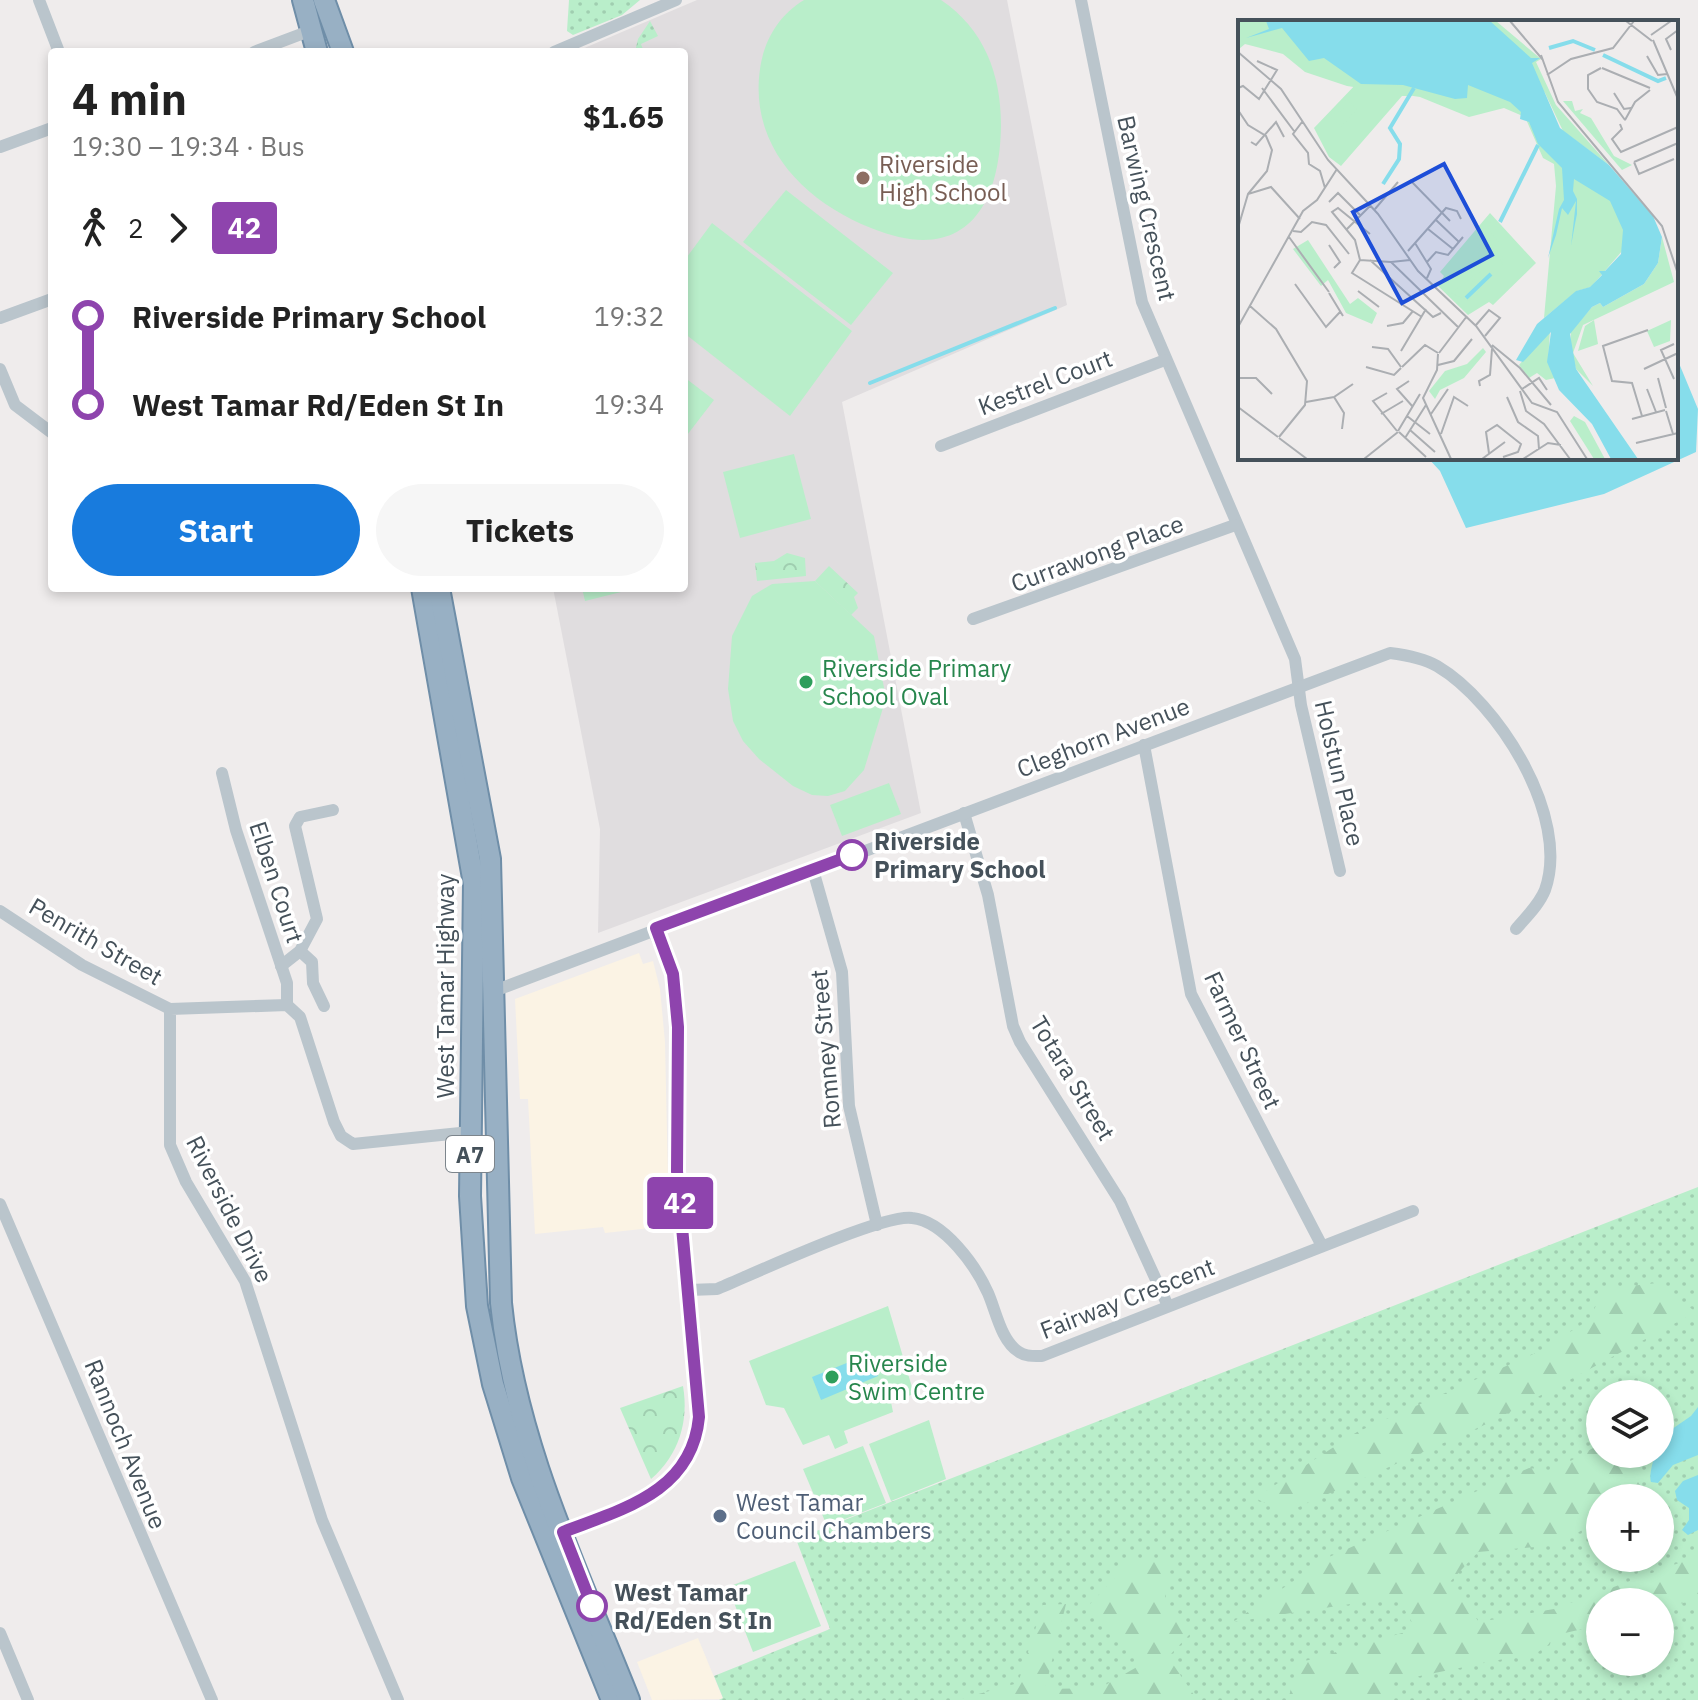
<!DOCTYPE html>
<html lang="en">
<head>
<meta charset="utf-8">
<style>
  :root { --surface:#fff; --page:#f6f6f6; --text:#222; --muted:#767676; --accent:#187bdd }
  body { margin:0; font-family:"IBM Plex Sans",sans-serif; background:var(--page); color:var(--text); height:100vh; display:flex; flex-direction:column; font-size:30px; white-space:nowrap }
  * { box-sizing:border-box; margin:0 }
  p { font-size:26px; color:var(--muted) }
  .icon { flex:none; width:44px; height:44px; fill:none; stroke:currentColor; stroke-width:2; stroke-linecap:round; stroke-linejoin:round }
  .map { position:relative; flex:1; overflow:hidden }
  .side { position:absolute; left:48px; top:48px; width:640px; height:544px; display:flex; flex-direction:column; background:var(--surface); border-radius:8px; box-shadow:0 4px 12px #0003 }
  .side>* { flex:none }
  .badge { padding:0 16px; border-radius:6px; font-size:28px; line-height:52px }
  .controls { position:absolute; left:1586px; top:1380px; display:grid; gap:16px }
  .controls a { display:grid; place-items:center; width:88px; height:88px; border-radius:50%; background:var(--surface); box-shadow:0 4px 12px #0003; font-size:40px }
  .map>.badge { position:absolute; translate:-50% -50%; box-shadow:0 0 0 4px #fff }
  .legs { display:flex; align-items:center; gap:12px; height:88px; padding:0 24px; font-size:26px }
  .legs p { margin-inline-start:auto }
  .head { display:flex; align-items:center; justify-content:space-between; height:136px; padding:0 24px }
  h1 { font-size:44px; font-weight:800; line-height:60px }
  .primary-button { display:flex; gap:16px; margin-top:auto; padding:16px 24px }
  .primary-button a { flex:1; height:92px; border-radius:48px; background:var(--accent); color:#fff; font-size:32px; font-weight:800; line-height:92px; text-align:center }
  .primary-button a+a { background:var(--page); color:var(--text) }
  ul { padding:0 24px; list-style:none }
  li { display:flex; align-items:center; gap:28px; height:88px; font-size:30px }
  li i { display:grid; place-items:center; width:12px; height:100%; margin:0 10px; background:currentColor }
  li i::after { content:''; width:20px; height:20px; margin:-10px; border:6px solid; border-radius:50%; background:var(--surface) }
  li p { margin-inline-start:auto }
  li:first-child i { background:linear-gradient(#0000 50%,currentColor 0) }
  li:last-child i { background:linear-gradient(currentColor 50%,#0000 0) }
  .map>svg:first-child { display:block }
</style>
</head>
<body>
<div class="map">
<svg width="1698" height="1700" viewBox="0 0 1698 1700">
  <defs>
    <pattern id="grass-dots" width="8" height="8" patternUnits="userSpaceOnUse" patternTransform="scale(2)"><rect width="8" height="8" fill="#b9eeca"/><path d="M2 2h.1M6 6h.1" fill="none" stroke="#a0ceb0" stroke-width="1.8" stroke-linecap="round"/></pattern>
    <pattern id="forest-firs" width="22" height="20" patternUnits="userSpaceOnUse" patternTransform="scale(2)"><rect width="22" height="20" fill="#b9eeca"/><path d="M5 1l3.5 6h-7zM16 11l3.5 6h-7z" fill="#a0ceb0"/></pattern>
    <pattern id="park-crowns" width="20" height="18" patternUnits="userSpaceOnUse" patternTransform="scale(2)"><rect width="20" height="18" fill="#b9eeca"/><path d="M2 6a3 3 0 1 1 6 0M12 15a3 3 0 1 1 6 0" fill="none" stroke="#a0ceb0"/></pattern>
  </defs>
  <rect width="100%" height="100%" fill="#efecec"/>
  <!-- commercial -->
  <g fill="#fbf3e4">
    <path d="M639,953L643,964L653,961L660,989L665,1042L669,1226L605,1233L603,1227L535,1234L528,1099H520L515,999Z"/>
    <path d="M698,1638L723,1699L652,1700L637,1662Z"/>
  </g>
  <!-- education -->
  <path fill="#e0dddf" d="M697,0H1007L1067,305L842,402L921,813L598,933L600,829L553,588H684V52H575Z"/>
  <!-- grass -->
  <g fill="url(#grass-dots)" fill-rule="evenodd">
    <path d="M569,0H640L622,15L573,35L567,31Z"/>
    <path d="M650,21L658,36L641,44L644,52H635L638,39Z"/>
    <path d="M1698,1187V1700H719L723,1698L714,1676L830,1629L796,1539ZM1600,1394H1660V1454H1600ZM1600,1498H1660V1558H1600ZM1600,1602H1660V1662H1600Z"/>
  </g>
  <!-- forest -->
  <g fill="url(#forest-firs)">
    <path d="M1657,1283L1696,1312L1491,1422L1285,1513L1255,1498L1357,1432L1538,1352L1589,1320L1604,1289Z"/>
    <path d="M1600,1444V1454H1633L1642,1493L1634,1498H1600V1519L1558,1545L1478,1552L1449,1583L1479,1622L1554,1609L1698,1556V1599L1660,1609V1602H1600V1625L1565,1633L1538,1652L1390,1682V1700H1288L1298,1663L1416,1629L1397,1597L1233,1622L1329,1557L1529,1468L1553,1471Z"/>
    <path d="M1132,1560H1170L1164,1606L1190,1634L1168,1657L1196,1698L1202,1700H957L1018,1683L1043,1605L1066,1604L1045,1689L1100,1688L1144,1663L1089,1605Z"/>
  </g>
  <!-- park -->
  <g fill="url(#park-crowns)">
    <path d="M787,553L805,558L806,576L757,581L755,563L774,561Z"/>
    <path d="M829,566L858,593L854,597L858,608L851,615L815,581Z"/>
    <path d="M683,1386C689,1421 679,1455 651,1479L620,1408Z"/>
  </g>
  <!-- garden -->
  <g fill="#b9eeca">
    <path d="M804,0H941C984,29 1001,74 1001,125C1000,212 961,265 871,228C804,201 749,146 760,69C764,40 779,15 804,0Z"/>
    <path d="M786,190L893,273L851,325L743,242Z"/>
    <path d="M712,223L852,331L790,416L684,333V261Z"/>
    <path d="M684,377L714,400L684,439Z"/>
    <path d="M794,454L811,519L740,538L723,472Z"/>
    <path d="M815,581L874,636L886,698L864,770L845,791L828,796L812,795L793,786L759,759L743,741L733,721L728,689L732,636L752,596L772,584Z"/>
    <path d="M582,588H637L585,601Z"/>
    <path d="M889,783L901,814L842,836L830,805Z"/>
    <path d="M888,1306L914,1394L891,1402L893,1412L844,1431L848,1443L835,1449L829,1435L803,1445L784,1408L766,1405L749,1361Z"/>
    <path d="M929,1420L946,1479L891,1501L869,1444Z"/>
    <path d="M863,1446L886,1503L827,1526L803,1469Z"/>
    <path d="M795,1561L821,1626L753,1652L728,1587Z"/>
  </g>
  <!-- water -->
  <g fill="#86ddeb">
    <path d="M1676,356L1698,409L1696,452L1604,494L1466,528L1440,471L1428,458H1676Z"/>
    <path d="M869,1354L878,1376L821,1400L812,1377Z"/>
    <path d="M1698,1407V1455L1673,1465L1658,1483L1651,1482C1648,1470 1658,1448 1662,1436L1691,1416Z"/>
    <path d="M1698,1475V1530L1688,1535L1682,1530L1689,1520V1508L1677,1500L1675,1491L1683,1481Z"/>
  </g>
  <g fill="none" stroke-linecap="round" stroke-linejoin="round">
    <!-- stream -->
    <path stroke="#86ddeb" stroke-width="4" d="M870,383L1055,308"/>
    <defs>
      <g id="trunk">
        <path d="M303,0L317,52"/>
        <path d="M324,0L343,52"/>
        <path d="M422,588L474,884L470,1196L477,1306L493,1384L522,1478L612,1700"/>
        <path d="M439,588L490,859L501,1303C515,1443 578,1571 629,1700"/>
      </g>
    </defs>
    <!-- trunk casing -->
    <use href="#trunk" stroke="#6f8ea8" stroke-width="24"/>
    <!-- minor -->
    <g stroke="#bac5cc" stroke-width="12">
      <path d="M39,0L59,52"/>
      <path d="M1081,0L1142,302L1295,659L1301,705L1340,871"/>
      <path d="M254,52L312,30"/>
      <path d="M554,52L676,0"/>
      <path d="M0,147L52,128"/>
      <path d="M0,318L52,299"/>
      <path d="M0,369L15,405L52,433"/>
      <path d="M941,446L1165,360"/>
      <path d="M973,619L1235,525"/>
      <path d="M1144,745L1191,994L1322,1246"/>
      <path d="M222,773L236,830L287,983V1005"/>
      <path d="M964,813L988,895L1013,1026L1020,1042L1120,1201L1168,1306"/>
      <path d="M813,870L842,972L849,1106L877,1225"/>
      <path d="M0,911L82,965L170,1009"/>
      <path d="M300,951L312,962L313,983L324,1006"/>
      <path d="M281,966L300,951L317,919L295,826L300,817L333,810"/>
      <path d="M494,991L1390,653C1406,655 1423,658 1437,666C1498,702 1571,817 1545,890C1539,905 1526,917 1516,929"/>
      <path d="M0,1204L212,1700"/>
      <path d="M689,1290L717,1289C753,1274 882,1214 912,1218C944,1221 976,1266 988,1293C996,1311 1001,1341 1019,1352C1027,1357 1034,1356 1042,1356L1413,1211"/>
      <path d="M563,1532C632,1506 702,1490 699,1400L677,1171L678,1027L673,974L656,937V928"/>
      <path d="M0,1633L28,1700"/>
      <path d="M398,1700L322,1520L245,1281L186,1182L170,1145V1009L287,1005L300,1017L334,1122L341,1136L353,1144L470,1132"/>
    </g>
    <!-- trunk -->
    <use href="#trunk" stroke="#98b0c4" stroke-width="20"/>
  </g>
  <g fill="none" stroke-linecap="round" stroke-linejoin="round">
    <defs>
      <path id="line-1" d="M592,1606L563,1532C623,1509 692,1492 699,1417L677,1171L678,1027L673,974L656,928L852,855"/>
    </defs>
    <!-- line-1 casing -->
    <use href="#line-1" stroke="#fff" stroke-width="18"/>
    <!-- line-1 -->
    <use href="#line-1" stroke="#8e44ad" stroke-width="12"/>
  </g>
  <!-- markers -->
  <circle fill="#8d6e63" stroke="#fff" stroke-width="3" cx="863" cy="178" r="8"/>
  <g fill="#2e9e5b" stroke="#fff" stroke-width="3">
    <circle cx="806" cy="682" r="8"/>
    <circle cx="832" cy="1377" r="8"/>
  </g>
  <g fill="#fff" stroke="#8e44ad" stroke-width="4">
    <circle cx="852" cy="855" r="14"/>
    <circle cx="592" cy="1606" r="14"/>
  </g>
  <circle fill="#5c6f8a" stroke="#fff" stroke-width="3" cx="720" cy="1516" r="8"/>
  <g text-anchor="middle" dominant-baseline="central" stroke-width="7" stroke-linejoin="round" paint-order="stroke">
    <!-- shield labels -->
    <rect fill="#fff" stroke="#7d858c" stroke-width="2" x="446" y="1136" width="48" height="36" rx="6"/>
    <g font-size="22" font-weight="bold" fill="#45515a">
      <text x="470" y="1154">A7</text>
    </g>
    <!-- education labels -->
    <g font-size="24" fill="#785e54" stroke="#fff" text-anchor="start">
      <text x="879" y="164">Riverside<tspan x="879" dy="28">High School</tspan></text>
    </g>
    <!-- street labels -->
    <g font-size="24" fill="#45515a" stroke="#fff">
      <text transform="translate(1147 208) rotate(77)">Barwing Crescent</text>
      <text transform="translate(1045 382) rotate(-21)">Kestrel Court</text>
      <text transform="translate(1097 553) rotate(-20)">Currawong Place</text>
      <text transform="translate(1103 737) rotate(-21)">Cleghorn Avenue</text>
      <text transform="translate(1340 773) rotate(77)">Holstun Place</text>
      <text transform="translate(277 882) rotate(72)">Elben Court</text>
      <text transform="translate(96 941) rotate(30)">Penrith Street</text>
      <text transform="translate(445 986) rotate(-90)">West Tamar Highway</text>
      <text transform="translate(1243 1040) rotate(65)">Farmer Street</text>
      <text transform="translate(825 1049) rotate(-95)">Romney Street</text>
      <text transform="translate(1073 1078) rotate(59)">Totara Street</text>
      <text transform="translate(230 1209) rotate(63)">Riverside Drive</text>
      <text transform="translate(1127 1298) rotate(-21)">Fairway Crescent</text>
      <text transform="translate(126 1444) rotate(68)">Rannoch Avenue</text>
    </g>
    <!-- leisure labels -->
    <g font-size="24" fill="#27864d" stroke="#fff" text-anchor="start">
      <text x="822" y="668">Riverside Primary<tspan x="822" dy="28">School Oval</tspan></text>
      <text x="848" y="1363">Riverside<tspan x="848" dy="28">Swim Centre</tspan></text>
    </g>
    <!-- stop labels -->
    <g font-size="24" font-weight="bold" fill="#45515a" stroke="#fff" text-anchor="start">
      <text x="874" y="841">Riverside<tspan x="874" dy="28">Primary School</tspan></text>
      <text x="614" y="1592">West Tamar<tspan x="614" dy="28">Rd/Eden St In</tspan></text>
    </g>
    <!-- service labels -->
    <g font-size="24" fill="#4e5e75" stroke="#fff" text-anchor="start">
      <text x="736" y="1502">West Tamar<tspan x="736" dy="28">Council Chambers</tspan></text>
    </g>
  </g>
  <!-- overview -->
  <g transform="translate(1238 20)">
    <rect width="440" height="440" fill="#efecec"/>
    <path d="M252,193L298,243L255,285L251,282L230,295L200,266L206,256L202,252Z" fill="#b9eeca"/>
    <path d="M325,81H334L337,91L345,89L342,93L353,98L376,136L394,145L384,150ZM253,200L250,209L264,226L265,247L257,224L233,253L237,239L227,244L243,223L240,237L254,222L246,212ZM70,220L112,284L120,278L139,293L134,304L108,293L90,260L83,266L55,229ZM247,248L224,273L247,256L244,271L231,281L213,273Z" fill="#b9eeca"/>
    <path d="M0,1H121L231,34L385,190L391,223L353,267L339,271L306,298L318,166L316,144L305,138L287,97L266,88L231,97L182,77L109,66L67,52L45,34L7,24L1,29ZM234,1H258L303,39L298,42L318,85L371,145L325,111L307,73ZM424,217L436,262L345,305L335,333L355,366L338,349L332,328L333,311L354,287L362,283L365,287L406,264L420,243ZM356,300L360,324L340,331L347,306ZM336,396L347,402L367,439H356L332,401Z" fill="#b9eeca"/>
    <path d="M120,62L175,67L173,76H164L103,146L91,137L76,108ZM312,309L310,343L317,358L308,360L299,353L291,358L281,345ZM245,328L248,332L226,358L202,370L197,379L191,371L207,351L229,344Z" fill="#b9eeca"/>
    <path d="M108,79L119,89L103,107L92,95L105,90ZM433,300L432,321L416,327L409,311Z" fill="#b9eeca"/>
    <path d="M28,1H252L293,38H302L294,43L322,108L371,145L415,196L424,217L420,243L406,264L365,287L362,283L354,287L332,314L338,349L400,439H373L354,404L321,370L309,342L313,312L285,342L278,340L299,304L338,271L352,267L364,255L361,251H367L383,234L385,210L372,181L336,159L335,171L339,179V194L337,204L333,226L338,181L330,195L324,188L318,215L310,238L321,189L326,180L324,148L300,124L291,102L282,99L283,92L272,82L230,65L229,78L217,79L165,65L123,64L86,38L71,41L44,8L8,18L31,9Z" fill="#86ddeb"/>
    <path fill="none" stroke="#86ddeb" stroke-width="4" d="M311,28L335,21L357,30M365,35L420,61L428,58M145,164L161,139L162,124L152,108L176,68M262,202L300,125M228,278L253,254"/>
    <path fill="none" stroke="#abaeb2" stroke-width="2" d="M272,1L305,40M388,1L414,21M413,15L433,1M415,20L440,79M433,30L428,19L440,10M0,32L43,69L90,140L140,194L180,251L238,306L294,383L319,392L349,439M303,35L320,82L424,206L440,254M409,36L420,55L429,54M363,48L350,55V69L359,82L379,89L387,100M364,48L412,68M309,55L333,39L375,28L396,1M0,68L5,66L21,79L39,50L19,41M24,68L56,111M376,73L386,89L393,88M0,90L10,105L28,116L34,130L29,151L10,174M387,100L397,82L412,70M64,102L55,114L70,133L71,144L82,151L87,168M382,104L384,109L374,119L383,132L440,107M13,122L18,125L38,102L46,117M396,142L401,154L436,139M396,142L440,123M172,160L212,201M91,182L100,173L123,196M137,189L160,162M198,200L221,222M0,208L10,174L33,167L62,199M109,209L133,185M190,209L215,229M55,211L63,212L74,202L88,205L111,234M51,217L91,272M177,223L193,249L189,258M91,225L102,242L96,248M170,231L208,188L219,191L223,199M122,240L117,220L94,192L100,188L132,214M132,240L195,297L203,293M172,240L153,242L221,308M153,242L122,240L114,253L184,297M189,242L198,232L210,235L225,217M57,264L88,307L102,292M120,271L141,287M91,273L105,296M12,286L38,309L69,361L67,385L41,417M440,291V342M238,305L251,290L262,298L247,316M149,306L165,303L175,291M0,307L65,191L79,180L99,149M436,324L423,330L436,359M254,325L282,348L313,385M134,327L150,329L163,347M163,331L188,289M201,333L229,296M200,334L199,350L185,378L213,439M200,345L216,341L234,319M128,347L156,355L163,348M164,347L187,325L200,333M406,349L440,333M0,358H18L34,374M420,358L428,388M171,361L159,369L175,387M242,366L241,361L252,355L254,329M284,369L301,358L309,370M409,369L418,392M282,371L288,391L306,404L332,439M149,373L135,381L159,411M96,377L106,393L104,409M269,377L280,402L300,416L301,429M68,382L96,377L115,364M0,387L40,417M428,391L435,414M143,394L165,381M193,394L210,369M169,396L192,414M404,396L394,363L374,361L365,326L410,310M394,399L427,390M172,410L197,432M160,411L182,374M161,412L188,437M203,414L216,377L230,386M41,418L69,439M167,418L188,385M398,423L440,413M251,433L248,412L259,405L283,424L280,432L265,437M126,439L160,412M244,439L267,422M285,439L310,423L323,425"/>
    <path fill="#1d4ed8" fill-opacity="0.15" stroke="#1d4ed8" stroke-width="4" d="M206,144L254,235L164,283L115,192Z"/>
    <rect width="440" height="440" fill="none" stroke="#45515a" stroke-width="4"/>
  </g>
</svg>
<div class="controls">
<a><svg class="icon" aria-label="layers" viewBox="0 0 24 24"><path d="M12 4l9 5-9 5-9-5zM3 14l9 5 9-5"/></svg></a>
<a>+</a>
<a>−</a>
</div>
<b class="badge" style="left:680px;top:1203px;background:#8e44ad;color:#fff">42</b>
<section class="side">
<div class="head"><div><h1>4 min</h1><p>19:30 – 19:34 · Bus</p></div><b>$1.65</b></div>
<div class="legs"><svg class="icon" aria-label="walk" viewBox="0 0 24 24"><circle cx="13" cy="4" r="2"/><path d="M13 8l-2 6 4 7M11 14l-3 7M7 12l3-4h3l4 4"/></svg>2<svg class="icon" aria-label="forward" viewBox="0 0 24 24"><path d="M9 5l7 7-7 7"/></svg><b class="badge" style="background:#8e44ad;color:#fff">42</b></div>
<ul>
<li><i style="color:#8e44ad"></i><b>Riverside Primary School</b><p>19:32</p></li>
<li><i style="color:#8e44ad"></i><b>West Tamar Rd/Eden St In</b><p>19:34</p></li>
</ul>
<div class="primary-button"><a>Start</a><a>Tickets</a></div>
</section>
</div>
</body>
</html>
